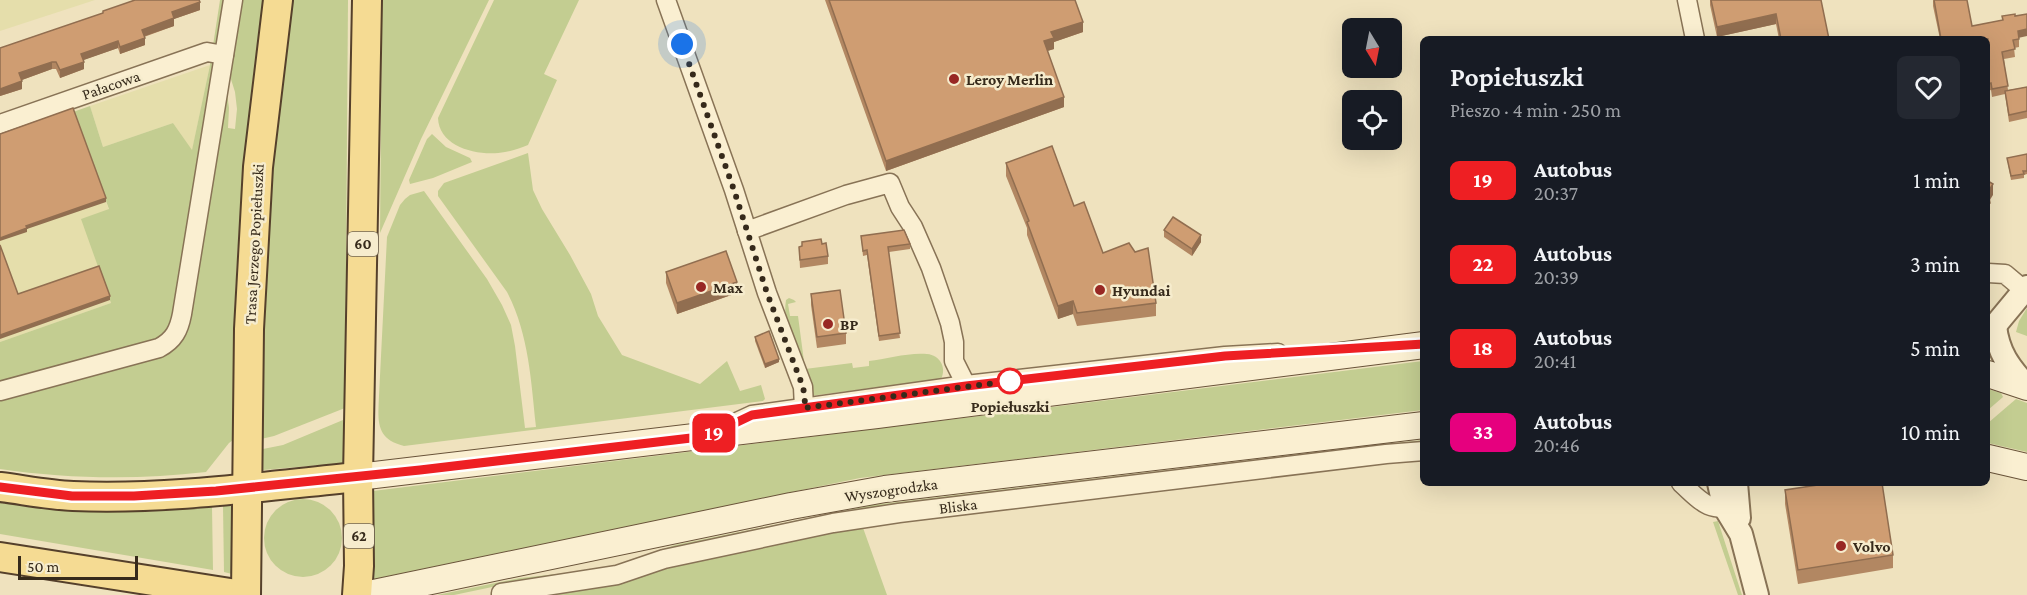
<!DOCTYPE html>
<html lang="pl">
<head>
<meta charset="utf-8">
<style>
  :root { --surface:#171b24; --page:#242831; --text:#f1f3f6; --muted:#9ea1a6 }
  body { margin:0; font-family:"Crimson Pro",serif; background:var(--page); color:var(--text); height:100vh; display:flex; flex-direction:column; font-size:22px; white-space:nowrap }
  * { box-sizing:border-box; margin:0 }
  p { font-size:20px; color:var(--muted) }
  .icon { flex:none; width:33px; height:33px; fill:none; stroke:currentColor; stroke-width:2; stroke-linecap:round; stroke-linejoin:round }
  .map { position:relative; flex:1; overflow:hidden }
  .side { position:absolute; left:1420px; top:36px; width:570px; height:450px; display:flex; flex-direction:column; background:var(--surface); border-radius:9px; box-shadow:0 6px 24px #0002 }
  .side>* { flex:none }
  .badge { padding:0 12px; border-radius:9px; font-size:21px; line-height:39px }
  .needle { width:39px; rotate:170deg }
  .tools { position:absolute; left:1342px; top:18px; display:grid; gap:12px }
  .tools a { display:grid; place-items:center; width:60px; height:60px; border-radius:9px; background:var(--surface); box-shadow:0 6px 24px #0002; font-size:30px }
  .scale { position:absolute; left:18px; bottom:15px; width:120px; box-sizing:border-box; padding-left:6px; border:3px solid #362a1b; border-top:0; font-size:16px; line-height:21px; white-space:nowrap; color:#362a1b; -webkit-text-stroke:4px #f6eccd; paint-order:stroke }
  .you { position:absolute; width:30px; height:30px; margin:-15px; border:4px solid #fff; border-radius:50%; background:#1a73e8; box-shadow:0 0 0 9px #1a73e833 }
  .map>.badge { position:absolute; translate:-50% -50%; box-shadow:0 0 0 3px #fff }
  .round { display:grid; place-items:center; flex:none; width:63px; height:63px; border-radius:9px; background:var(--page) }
  .overview { display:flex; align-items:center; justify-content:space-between; height:102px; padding:0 30px }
  h1 { font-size:28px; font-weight:600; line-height:45px }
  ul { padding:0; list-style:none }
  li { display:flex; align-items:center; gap:18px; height:84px; padding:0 30px }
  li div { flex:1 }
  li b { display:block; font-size:22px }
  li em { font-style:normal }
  li .badge { min-width:66px; font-weight:700; text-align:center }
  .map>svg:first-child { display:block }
</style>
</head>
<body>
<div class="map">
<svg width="2027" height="595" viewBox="0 0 2027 595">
  <rect width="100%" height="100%" fill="#efe2be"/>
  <!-- farmland -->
  <g fill="#e5deab">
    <path d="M0,0H95L0,31Z"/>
    <path d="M210,65L192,151L173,123L103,147L90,106Z"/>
    <path d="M0,137L87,149L109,210L82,219L111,303L0,342Z"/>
  </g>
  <!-- green -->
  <g fill="#c3cd91">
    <path d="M220,0H229L173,324L158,342L0,386V342L111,303L81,219L109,209L73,112L90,106L103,147L173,123L192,150L210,65Z"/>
    <path d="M237,0H263C247,114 237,229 233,345C233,376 234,408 233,440L229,443L206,472C137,480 69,479 0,469V395L171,347L226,86L229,108L228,128L235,129L237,109L235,92L229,73Z"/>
    <path d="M289,0H348L345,408L274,436L261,439L265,270L275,108Z"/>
    <path d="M382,0H489L421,139L380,233Z"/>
    <path d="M494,0H579L544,74L557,80L528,145C520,148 513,151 505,152C480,157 439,148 438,118Z"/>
    <path d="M432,134L446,147L470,158L472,162L433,178L410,184L409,180L427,139Z"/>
    <path d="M528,153L533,190L542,209L570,255L591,294L598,316L622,355L700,384L727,361L740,391L761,385L765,399L763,401L404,446C375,439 378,420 379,396L387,237L400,205L405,199L410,195L424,191L487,279L502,305L511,325L515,346L525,428L536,427C531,381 529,334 507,292L438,196V191L444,183Z"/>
    <path d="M789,298L794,300L796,302L788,304L790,316H798L805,369L852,363L853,368L869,366V361C886,359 910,352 927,354C940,355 947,368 941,379L810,396C801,369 781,328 786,300Z"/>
    <path d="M2027,308V336L2016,332L2019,321Z"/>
    <path d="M1423,361V410L860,478L374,579L373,491Z"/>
    <path d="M1988,389L2001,393L2003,397L1988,410Z"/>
    <path d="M2016,399L2027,403V452L1988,443V423Z"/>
    <path d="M343,420L344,463L263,470V449L283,445Z"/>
    <path d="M1423,440V445L1071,485L623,566V563L675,545L873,505Z"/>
    <circle cx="303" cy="538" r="39"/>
    <path d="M0,503L89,511L142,512L212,507L213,570L0,534Z"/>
    <path d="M233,505L232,574L224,572L223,506Z"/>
    <path d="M1718,521L1740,589L1742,595H1738L1713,522Z"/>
    <path d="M862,525L887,595H532L619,583L682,563Z"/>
    <path d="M584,571L525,580L454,595H437L520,578Z"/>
  </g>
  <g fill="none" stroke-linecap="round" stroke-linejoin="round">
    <defs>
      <g id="minor">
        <path d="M666,0L734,190L767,293L803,387L804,408"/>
        <path d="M1687,0L1695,39"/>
        <path d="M0,124L207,52L224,55"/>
        <path d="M747,231L846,195L890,183L900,207L913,227L931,268L950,323L954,342V361L966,385"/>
        <path d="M1988,273L2005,274L2024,290"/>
        <path d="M0,391L159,348C174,340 179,330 182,314L233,0"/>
        <path d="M724,428L752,415L966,385L1225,356L1278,353"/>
        <path d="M1681,483C1702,502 1706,511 1736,507"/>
        <path d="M501,595V593L617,575L664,559L833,523L899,513L1386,454L1424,451"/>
      </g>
      <g id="tertiary">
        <path d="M1995,326C1998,352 2009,368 2027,386"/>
        <path d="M1988,334L2027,287"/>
        <path d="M1719,483L1724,506L1741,534L1757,595"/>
        <path d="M1736,483L1739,518"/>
      </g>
      <g id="secondary">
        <path d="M1988,374L2027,387"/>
        <path d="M1988,458L2027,467"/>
        <path d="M358,477L877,415L1424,345"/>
        <path d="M364,595L791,506L885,489L1424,425"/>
      </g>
      <g id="primary">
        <path d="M0,487C24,490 49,495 73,496C168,500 264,486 358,477"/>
        <path d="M0,557L243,595"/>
        <path d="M246,595L249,329L258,167L278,0"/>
        <path d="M357,595L359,566L358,477L367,0"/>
      </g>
    </defs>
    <!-- minor casing -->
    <use href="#minor" stroke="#887356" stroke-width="21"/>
    <!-- tertiary casing -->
    <use href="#tertiary" stroke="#887356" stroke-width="26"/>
    <!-- secondary casing -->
    <use href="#secondary" stroke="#695339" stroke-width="28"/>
    <!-- primary casing -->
    <use href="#primary" stroke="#55402b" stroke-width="32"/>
    <!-- minor -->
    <use href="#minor" stroke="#faefd1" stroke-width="18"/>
    <!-- tertiary -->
    <use href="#tertiary" stroke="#faefd1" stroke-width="22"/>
    <!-- secondary -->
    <use href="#secondary" stroke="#faefd1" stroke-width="26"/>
    <!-- primary -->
    <use href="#primary" stroke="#f5db93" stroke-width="28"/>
  </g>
  <!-- wall -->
  <g fill="#b28762">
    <path d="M825,0H1075L1083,32L1054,42V49L1047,51L1064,107L886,171Z"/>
    <path d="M1710,0H1821L1829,39H1779L1776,24L1717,37L1710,5Z"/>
    <path d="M1933,0L1972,26L2002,20V16L2019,38V47L2014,48L2015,57L2004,59L2008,90L2027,87V118L2009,122L2005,94L1992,97L1991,90L1988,91V39H1940L1933,6Z"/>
    <path d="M200,10L174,19V26L144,37L145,45L120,54L118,48L83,60L84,69L60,78L56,69H52L22,80V89L0,96V48L103,13V11Z"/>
    <path d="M2027,154V174L2024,175V178L2011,180L2007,158Z"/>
    <path d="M1006,163L1074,206L1103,253L1156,303V316L1077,326L1073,314L1058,319L1027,235V228L1006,176Z"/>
    <path d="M1164,230L1201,242L1192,256L1164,237Z"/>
    <path d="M861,236L910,244V249L889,252L900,338L879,341L867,255L863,256Z"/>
    <path d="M802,242L822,244L828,256V264L800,268L799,247H802Z"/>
    <path d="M666,272L737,293L677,314L666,283Z"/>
    <path d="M811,294L846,333V344L817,348L811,305Z"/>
    <path d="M755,337L779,362L765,368L755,341Z"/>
    <path d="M1785,490L1893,555V568L1798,584L1785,504Z"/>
  </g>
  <!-- shaded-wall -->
  <g fill="#916e50">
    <path d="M200,2V10L174,19V26L142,37V30L172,12Z"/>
    <path d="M1776,14V24L1717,37V27Z"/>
    <path d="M1083,22V32L1054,42V49L1044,52V41L1051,32Z"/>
    <path d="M2027,29V36L2018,38V31Z"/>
    <path d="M145,38V45L120,54V47Z"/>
    <path d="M118,41V48L81,61V54Z"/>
    <path d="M52,62V69L19,81V73Z"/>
    <path d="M84,62V69L60,78V70Z"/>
    <path d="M22,81V89L0,96V89Z"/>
    <path d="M1064,97V107L886,171V161Z"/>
    <path d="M1993,184V195L1988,203V192Z"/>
    <path d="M106,198V202L27,229V232L0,241V238L26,226Z"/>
    <path d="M1990,203V214L1988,215V204Z"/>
    <path d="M1201,235V242L1192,256V249Z"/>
    <path d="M737,282V293L677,314V303Z"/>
    <path d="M110,296V300L0,339V335Z"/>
    <path d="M1073,301V314L1058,319V306Z"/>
    <path d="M779,359V362L765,368V364Z"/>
  </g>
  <!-- building -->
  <g fill="#cf9d72" stroke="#916e50" stroke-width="1.5">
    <path d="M135,0H199L200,2L172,12L174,18L142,30L145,38L120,47L118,41L81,54L84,62L60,70L56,62H52L19,73L22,81L0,89V48L103,13V11Z"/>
    <path d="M829,0H1075L1083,22L1051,32L1054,38L1044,41L1064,97L886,161Z"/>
    <path d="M1711,0H1821L1829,39H1781L1776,14L1717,27Z"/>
    <path d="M1934,0H1967L1972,26L2003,20L2002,16L2015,14V16L2027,14V29L2018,31L2019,39L2013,40L2015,49L2002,52L2008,86L1992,89L1991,83L1988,84V39H1941Z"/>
    <path d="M2027,87V111L2009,115L2005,91Z"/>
    <path d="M73,108L106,198L26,226L27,228L0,238V134Z"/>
    <path d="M1052,146L1074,206L1084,202L1103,253L1129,243L1135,252L1148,248L1156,303L1077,313L1073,301L1058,306L1027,222L1029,221L1006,163Z"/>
    <path d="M2027,154V171H2023L2024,174L2011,176L2007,158Z"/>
    <path d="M1988,181L1993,184L1988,192L1990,203L1988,204Z"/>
    <path d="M1173,217L1201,235L1192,249L1164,230Z"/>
    <path d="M904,230L910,244L888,247L900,333L879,336L867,250L863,251L861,236Z"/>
    <path d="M821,239L822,244L826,243L828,256L800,260L799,247L802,246V242Z"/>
    <path d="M0,245L18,294L99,266L110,296L0,335Z"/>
    <path d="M726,251L737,282L677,303L666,272Z"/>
    <path d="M840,290L846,333L817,337L811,294Z"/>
    <path d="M769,331L779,359L765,364L755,337Z"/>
    <path d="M1831,483H1882L1893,555L1798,570L1785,490Z"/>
  </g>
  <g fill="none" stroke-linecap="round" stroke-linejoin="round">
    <defs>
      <path id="line" d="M0,487L72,496H134L216,491L420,470L708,436L752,415L966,386L1225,356L1424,344"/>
    </defs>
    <!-- line casing -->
    <use href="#line" stroke="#fff" stroke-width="14"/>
    <!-- line -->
    <use href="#line" stroke="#ee1f23" stroke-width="9"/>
    <!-- walk -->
    <path stroke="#362a1b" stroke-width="6" stroke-dasharray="0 10.8" d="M682,44L734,190L767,293L803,387L805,399L804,408L1010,381"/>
  </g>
  <!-- markers -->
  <g fill="#982824" stroke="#f6eccd" stroke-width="2">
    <circle cx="954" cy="79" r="6"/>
    <circle cx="701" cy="287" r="6"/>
    <circle cx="1100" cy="290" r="6"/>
    <circle cx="828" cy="324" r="6"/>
    <circle cx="1841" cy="546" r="6"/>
  </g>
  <circle fill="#fff" stroke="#ee1f23" stroke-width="3" cx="1010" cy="381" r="12"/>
  <g text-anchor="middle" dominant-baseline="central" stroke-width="5" stroke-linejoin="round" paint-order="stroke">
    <!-- shield labels -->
    <g fill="#f6eccd" stroke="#706450" stroke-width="1.5">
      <rect x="348" y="232" width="30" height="24" rx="4.5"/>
      <rect x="344" y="524" width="30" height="24" rx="4.5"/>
    </g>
    <g font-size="15" font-weight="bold" fill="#362a1b">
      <text x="363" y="244">60</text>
      <text x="359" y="536">62</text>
    </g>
    <!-- poi labels -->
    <g font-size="16" font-weight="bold" fill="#362a1b" stroke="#f6eccd" text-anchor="start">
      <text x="966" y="79">Leroy Merlin</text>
      <text x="713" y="287">Max</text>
      <text x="1112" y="290">Hyundai</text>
      <text x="840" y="324">BP</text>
      <text x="1853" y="546">Volvo</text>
    </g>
    <!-- street labels -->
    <g font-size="16" fill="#362a1b" stroke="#f6eccd">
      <text transform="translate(111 85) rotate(-19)">Pałacowa</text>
      <text transform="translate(254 244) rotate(-87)">Trasa Jerzego Popiełuszki</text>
      <text transform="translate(891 490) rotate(-8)">Wyszogrodzka</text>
      <text transform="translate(958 506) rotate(-7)">Bliska</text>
    </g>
    <!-- stop labels -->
    <g font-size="16" font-weight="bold" fill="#362a1b" stroke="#f6eccd">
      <text x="1010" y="406">Popiełuszki</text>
    </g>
  </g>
</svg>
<div class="tools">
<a><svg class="needle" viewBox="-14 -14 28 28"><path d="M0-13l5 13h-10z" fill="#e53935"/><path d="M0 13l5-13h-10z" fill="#9ea1a6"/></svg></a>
<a><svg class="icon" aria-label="locate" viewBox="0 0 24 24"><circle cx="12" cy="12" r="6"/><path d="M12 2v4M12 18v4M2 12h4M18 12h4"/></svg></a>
</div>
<div class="scale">50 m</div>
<div class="you" style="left:682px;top:44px"></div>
<b class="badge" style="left:714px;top:433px;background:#ee1f23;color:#fff">19</b>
<section class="side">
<div class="overview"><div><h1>Popiełuszki</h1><p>Pieszo · 4 min · 250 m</p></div><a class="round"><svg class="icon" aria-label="heart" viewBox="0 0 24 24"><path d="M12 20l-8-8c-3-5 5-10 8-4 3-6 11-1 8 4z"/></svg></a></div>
<ul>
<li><span class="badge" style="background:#ee1f23;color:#fff">19</span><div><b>Autobus</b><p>20:37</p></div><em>1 min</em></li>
<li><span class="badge" style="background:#ee1f23;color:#fff">22</span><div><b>Autobus</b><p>20:39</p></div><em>3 min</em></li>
<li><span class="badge" style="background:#ee1f23;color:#fff">18</span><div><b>Autobus</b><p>20:41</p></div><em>5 min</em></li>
<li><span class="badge" style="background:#e6007e;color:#fff">33</span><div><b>Autobus</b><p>20:46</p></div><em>10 min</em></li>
</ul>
</section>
</div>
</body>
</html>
